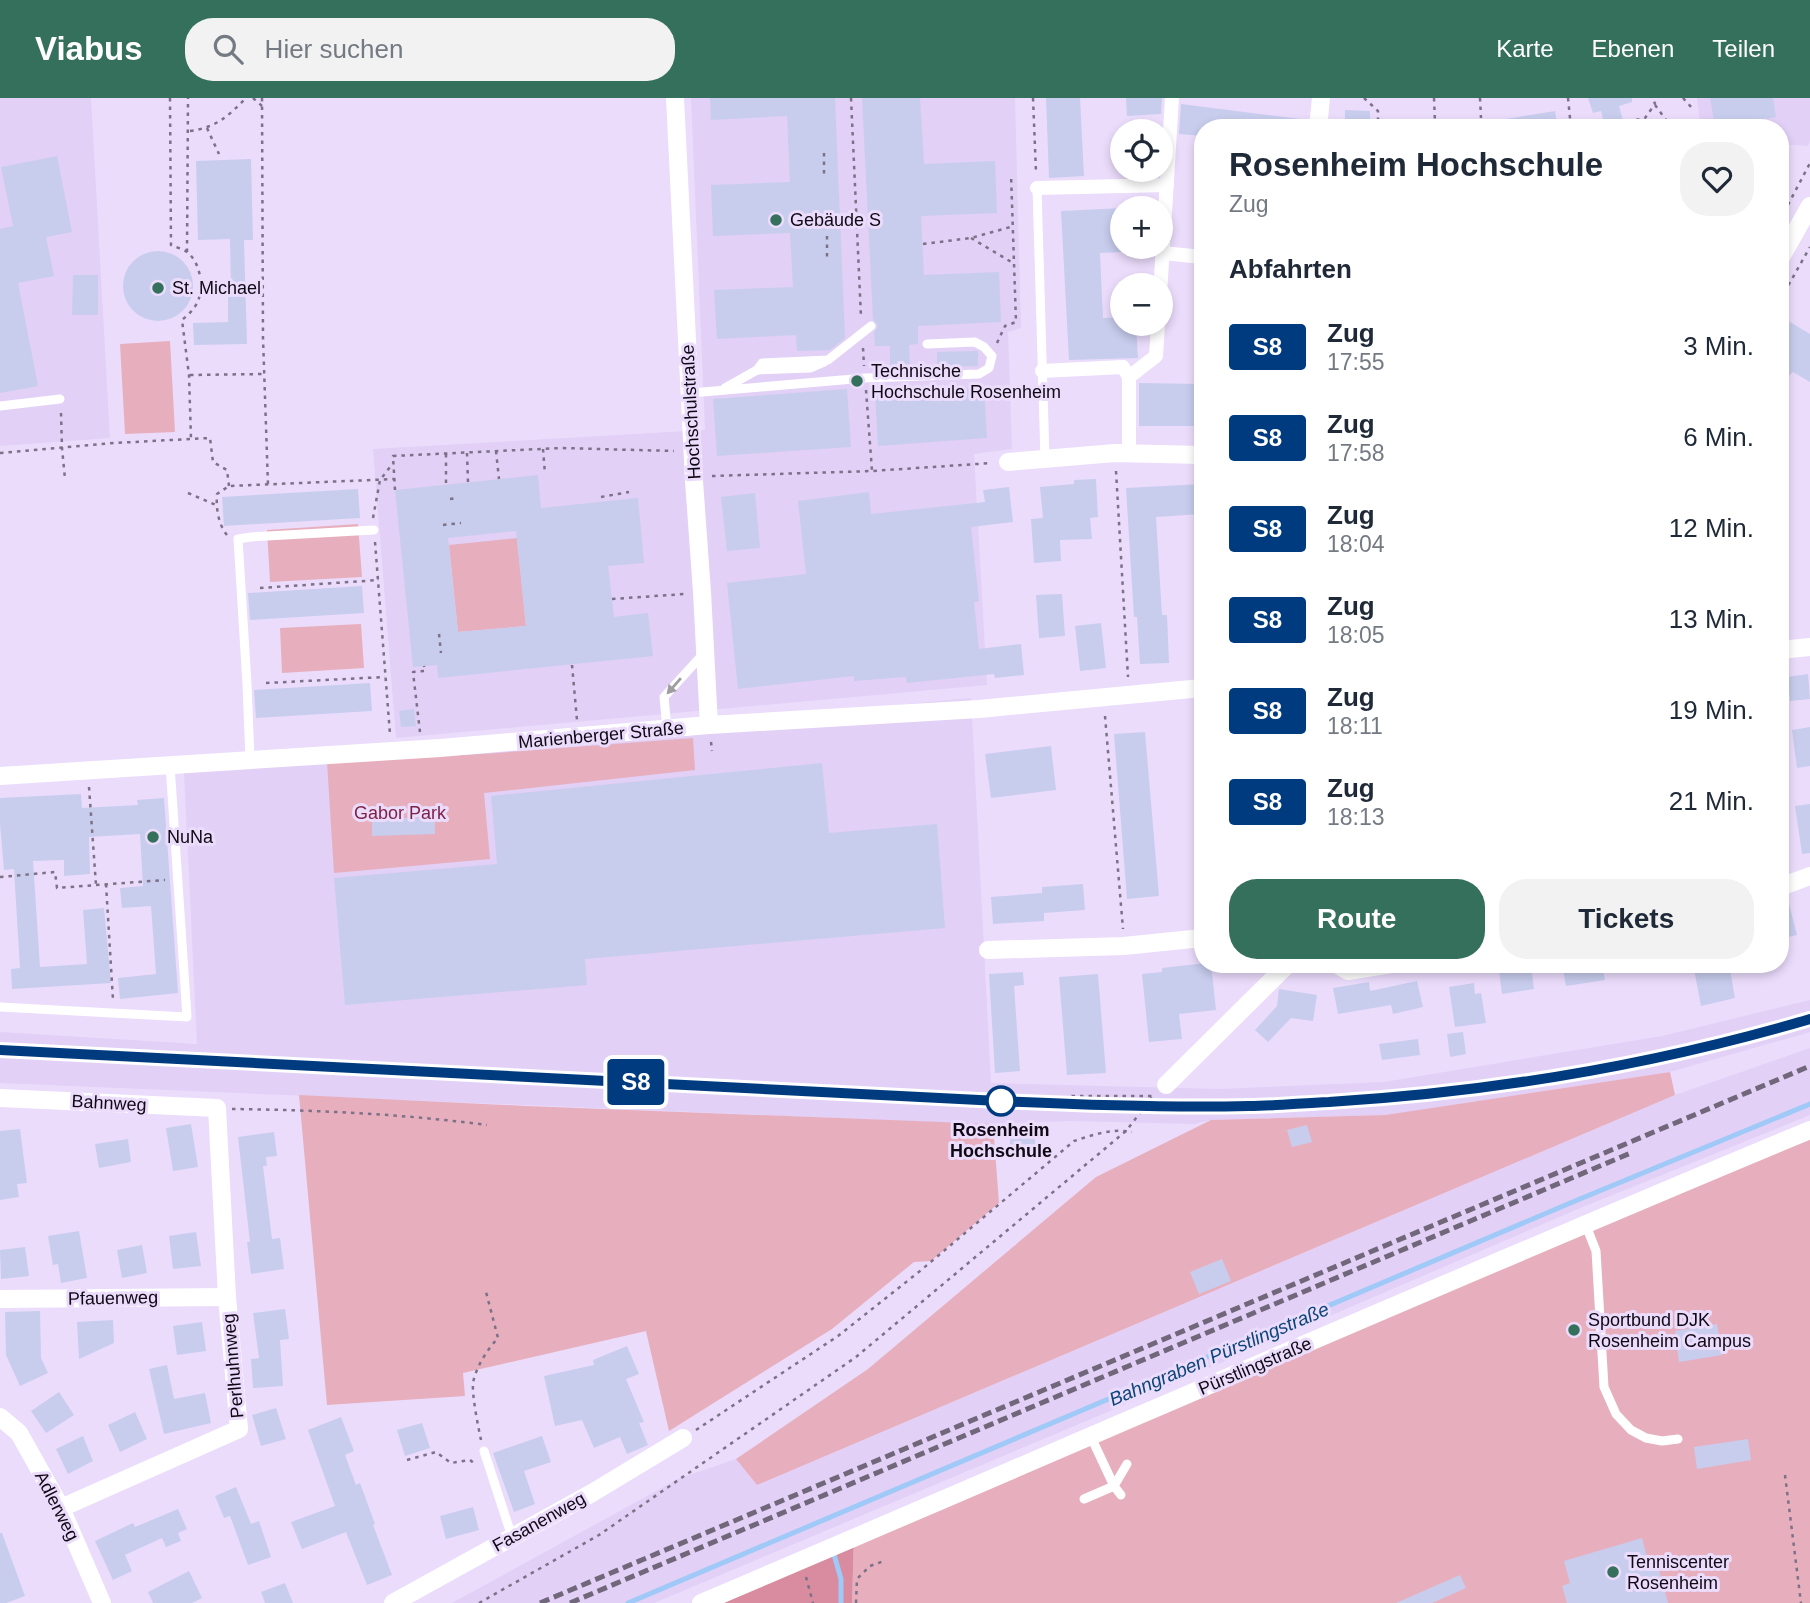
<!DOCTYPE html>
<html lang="de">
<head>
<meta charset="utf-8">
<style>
  :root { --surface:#fff; --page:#f2f2f3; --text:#1f2937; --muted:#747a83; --accent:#34705b }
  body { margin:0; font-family:Arial,sans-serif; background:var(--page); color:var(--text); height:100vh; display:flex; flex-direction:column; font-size:26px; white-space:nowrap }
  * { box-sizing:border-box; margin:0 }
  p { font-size:23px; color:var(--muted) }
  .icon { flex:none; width:38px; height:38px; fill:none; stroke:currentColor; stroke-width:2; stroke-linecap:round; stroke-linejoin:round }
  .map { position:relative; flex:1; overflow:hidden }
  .side { position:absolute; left:1194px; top:21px; width:595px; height:854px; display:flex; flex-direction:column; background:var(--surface); border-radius:28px; box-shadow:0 4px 10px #0003 }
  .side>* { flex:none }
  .badge { padding:0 14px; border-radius:5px; font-size:24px; line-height:46px }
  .tools { position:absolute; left:1110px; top:21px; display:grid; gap:14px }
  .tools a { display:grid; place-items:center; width:63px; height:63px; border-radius:50%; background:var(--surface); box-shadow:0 4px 10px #0003; font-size:35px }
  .map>.badge { position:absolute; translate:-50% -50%; box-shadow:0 0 0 4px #fff }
  h2 { padding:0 35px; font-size:26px; line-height:63px }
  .round { display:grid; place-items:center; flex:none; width:74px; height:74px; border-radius:28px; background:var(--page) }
  .overview { display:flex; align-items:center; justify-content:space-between; height:119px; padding:0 35px }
  h1 { font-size:33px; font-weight:800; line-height:52px }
  .cta { display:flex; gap:14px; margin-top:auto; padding:14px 35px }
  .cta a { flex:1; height:80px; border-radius:28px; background:var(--accent); color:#fff; font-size:28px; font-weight:800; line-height:80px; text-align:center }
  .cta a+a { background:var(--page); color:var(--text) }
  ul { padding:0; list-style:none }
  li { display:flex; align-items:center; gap:21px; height:91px; padding:0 35px }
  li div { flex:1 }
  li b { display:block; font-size:26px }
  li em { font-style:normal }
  li .badge { min-width:77px; font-weight:700; text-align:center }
  header { display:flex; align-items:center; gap:42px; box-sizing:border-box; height:98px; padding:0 35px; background:var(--accent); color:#fff }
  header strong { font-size:33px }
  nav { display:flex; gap:38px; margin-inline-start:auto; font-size:24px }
  .search { width:490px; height:63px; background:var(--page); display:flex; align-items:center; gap:18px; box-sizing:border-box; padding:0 24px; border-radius:28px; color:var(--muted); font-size:26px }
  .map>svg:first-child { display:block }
</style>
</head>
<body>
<header>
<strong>Viabus</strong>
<div class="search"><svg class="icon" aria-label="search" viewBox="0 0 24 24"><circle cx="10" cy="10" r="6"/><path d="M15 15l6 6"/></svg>Hier suchen</div>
<nav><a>Karte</a><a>Ebenen</a><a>Teilen</a></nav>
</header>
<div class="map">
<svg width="1810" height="1505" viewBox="0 0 1810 1505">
  <rect width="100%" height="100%" fill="#ebdcfc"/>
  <!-- built -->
  <g fill="#e2d0f6">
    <path d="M0,0H91L110,340L0,348Z"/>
    <path d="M691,0H1015L1021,230L1008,234L1012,351L974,356L987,587L396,640L373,351L705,332Z"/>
    <path d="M1697,0H1810V42L1808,48L1780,46V30H1701Z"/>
    <path d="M971,600L991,985L1220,991L1384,984L1662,938L1810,902V934L1670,974L1385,1017L1211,1022L1194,1026L1070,1023L993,1026L904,1023L0,985V934L197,946L184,674Z"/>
    <path d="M1810,950V1017L1578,1111L1084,1324L654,1505H452L680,1380L736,1361L757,1387L1675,997Z"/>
  </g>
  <!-- green -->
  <g fill="#e7afbd">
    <path d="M170,243L175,334L125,336L120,246Z"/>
    <path d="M358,426L362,479L270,484L267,432Z"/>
    <path d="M517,440L526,528L458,534L449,447Z"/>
    <path d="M361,526L364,570L282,575L280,530Z"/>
    <path d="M693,640L695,672L484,695L490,761L334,775L327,664L482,656Z"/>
    <path d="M1670,974L1675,997L757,1387L736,1361L868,1271L1096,1079L1211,1022L1385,1017Z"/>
    <path d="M299,997L527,1008L993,1026L999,1105L931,1163L914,1164L832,1231L669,1333L646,1233L463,1275L465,1298L327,1307Z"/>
    <path d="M1810,1032V1505H852L854,1440Z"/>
  </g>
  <!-- forest -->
  <path fill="#d98ba0" d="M854,1440L852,1505H701Z"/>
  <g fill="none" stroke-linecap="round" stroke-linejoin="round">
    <!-- stream -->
    <g stroke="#9fc9f7" stroke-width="5">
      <path d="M833,1453L841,1481V1505"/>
      <path d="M628,1505L1575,1103L1810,1006"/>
    </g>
  </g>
  <!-- building -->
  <g fill="#c8cdee" fill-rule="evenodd">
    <path d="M710,0H835L845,240L830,252L797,253L796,237L717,241L714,192L793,189L790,135L713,138L711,87L790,84L787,18L711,22Z"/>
    <path d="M862,0H920L924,66L995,63L997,115L921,118L924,177L999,174L1001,224L918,228V246L909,247L910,269H890V248H875L874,235L878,228L873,221Z"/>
    <path d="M1046,0H1080L1084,78L1049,80Z"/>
    <path d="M1126,0H1162L1161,16L1127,18Z"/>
    <path d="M1588,0H1632V4L1619,8L1625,30H1605L1601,13L1593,15Z"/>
    <path d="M1710,0H1773L1776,19L1715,29Z"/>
    <path d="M1181,6L1301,21L1300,30H1202V38L1179,36Z"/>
    <path d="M1345,12L1370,13V30H1345Z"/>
    <path d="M1555,13L1558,30H1500V22Z"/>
    <path d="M57,58L72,134L46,139L54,178L18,185L38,288L0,295V131L13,128L1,69Z"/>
    <path d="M251,61L253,142H244L247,246L194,247L193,225L228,224V193H231L230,141L198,142L196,63Z"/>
    <path d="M1122,110V154L1100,155L1103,220L1122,219V226H1136L1138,260L1069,262L1061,113Z"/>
    <circle cx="158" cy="188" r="35"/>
    <path d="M73,177H98V217H72Z"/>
    <path d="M1780,218L1810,236V284L1793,274L1780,286Z"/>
    <path d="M978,253V268L937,269V254Z"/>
    <path d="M1139,285L1202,286V328H1139Z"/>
    <path d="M984,290L987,340L878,348L875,295Z"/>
    <path d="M847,291L851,349L717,358L713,301Z"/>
    <path d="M538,377L541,410L638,400L644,465L608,468L614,519L648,515L653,558L438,580L437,567L413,569L395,392ZM516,433L526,528L458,534L448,440Z"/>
    <path d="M1096,381L1098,419L1090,420L1092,441L1060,442L1061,463L1034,465L1031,421L1043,420L1040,389L1074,386V382Z"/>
    <path d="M1202,386V416L1156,419L1162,517H1167L1169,565L1140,566L1137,519H1134L1126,390Z"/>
    <path d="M1009,389L1013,424L971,429L979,503L974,504L979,551L1021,546L1024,577L995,580L994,576L907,585L906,579L854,583V578L738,591L727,485L806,476L798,403L869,394L871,416L985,404L983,392Z"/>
    <path d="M358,391L360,420L224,428L222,399Z"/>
    <path d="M755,395L760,450L727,453L721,399Z"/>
    <path d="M362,488L364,515L250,522L248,495Z"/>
    <path d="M1062,496L1065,538L1039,540L1036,497Z"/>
    <path d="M1101,525L1106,570L1080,573L1075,528Z"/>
    <path d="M1808,576L1810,601L1790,603L1787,579Z"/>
    <path d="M370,585L372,613L256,620L254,592Z"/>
    <path d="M414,611L416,628L401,629L399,613Z"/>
    <path d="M1810,629V668L1797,670L1792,632Z"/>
    <path d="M1145,634L1159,798L1127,801L1114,636Z"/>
    <path d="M1051,648L1056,692L991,700L985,656Z"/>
    <path d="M822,665L829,735L937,726L945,830L585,861L587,887L345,907L334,780L497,766L491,698Z"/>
    <path d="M81,696L82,710L138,707L137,702L164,700L178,895L120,901L118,880L156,876L151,808L122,810L120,790L143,788L140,736L89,739L90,776L64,778V762L33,763L40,869L87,866L83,812L104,810L111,885L12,891L11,871L20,870L14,771L4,772L0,726V700Z"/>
    <path d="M1810,706V755L1802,756L1795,708Z"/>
    <path d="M435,719V736L372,738V721Z"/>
    <path d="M1083,786L1085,812L1044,815V823L993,826L991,799L1042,795V789Z"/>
    <path d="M1787,798L1797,837L1780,841V800Z"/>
    <path d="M1197,866H1211L1216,912L1179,916L1182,941L1149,944L1142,876L1162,874V870Z"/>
    <path d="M1562,866H1602L1605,882L1566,888Z"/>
    <path d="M1693,866H1729L1735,900L1701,908Z"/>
    <path d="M1531,867L1534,891L1502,896L1499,872Z"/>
    <path d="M1023,874L1024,887L1014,888L1020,973L995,975L989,876Z"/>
    <path d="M1098,876L1106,975L1067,977L1059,879Z"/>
    <path d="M1417,883L1423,909L1393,916L1391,907L1338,916L1333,890L1369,884L1370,893Z"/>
    <path d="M1474,885L1475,896L1481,895L1486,925L1455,929L1449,889Z"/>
    <path d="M1279,891L1317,897L1313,923L1291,920L1268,944L1255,932L1277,908Z"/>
    <path d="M1463,934L1466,956L1450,959L1447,936Z"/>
    <path d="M1418,941L1420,957L1382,962L1379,946Z"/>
    <path d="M191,1026L198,1069L173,1073L166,1030Z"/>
    <path d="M1307,1027L1312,1044L1292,1049L1287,1032Z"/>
    <path d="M20,1031L27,1085L17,1086L19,1099L0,1102V1033Z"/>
    <rect x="1010" y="1032" width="25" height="19"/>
    <path d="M274,1034L277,1058L266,1059L267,1068H263L272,1141L280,1140L284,1171L251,1176L247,1144H250L238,1039Z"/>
    <path d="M128,1041L131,1064L99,1070L95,1046Z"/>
    <path d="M79,1133L87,1180L61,1185L58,1166L53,1167L48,1138Z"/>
    <path d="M196,1134L201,1168L173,1171L169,1138Z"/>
    <path d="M142,1147L147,1175L122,1180L117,1152Z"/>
    <path d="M25,1149L29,1178L1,1181L0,1152Z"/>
    <path d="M1222,1161L1231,1183L1199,1196L1190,1174Z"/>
    <path d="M285,1211L289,1241L280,1242L283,1288L253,1290L251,1261L259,1260L253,1215Z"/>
    <path d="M40,1213L41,1260L48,1275L20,1288L6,1257L5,1214Z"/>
    <path d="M113,1222L114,1245L79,1261L77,1224Z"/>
    <path d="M202,1224L206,1253L177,1257L173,1228Z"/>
    <path d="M1717,1226L1722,1257L1679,1264L1675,1233Z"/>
    <path d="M627,1248L639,1276L626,1281L644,1324L639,1325L648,1347L627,1356L620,1339L594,1350L582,1322L555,1328L544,1278L594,1267L593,1262Z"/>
    <path d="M167,1267L174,1301L205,1295L211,1325L164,1336L149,1271Z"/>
    <path d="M59,1294L74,1317L46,1335L31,1313Z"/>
    <path d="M276,1310L286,1341L261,1348L252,1317Z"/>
    <path d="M135,1314L147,1341L120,1354L108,1327Z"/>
    <path d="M341,1319L354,1353L345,1357L356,1387L360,1385L375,1426L373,1427L392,1477L367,1487L346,1434L302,1451L291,1424L335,1408L308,1332Z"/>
    <path d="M422,1325L430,1350L405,1358L397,1332Z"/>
    <path d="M83,1338L93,1363L68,1376L56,1351Z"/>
    <path d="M542,1338L551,1364L524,1373L535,1406L514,1414L493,1355Z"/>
    <path d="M1748,1341L1751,1362L1697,1371L1694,1349Z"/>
    <path d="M236,1389L251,1426L259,1423L271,1459L248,1467L230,1418L224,1420L215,1398Z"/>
    <path d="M473,1409L479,1432L446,1441L440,1418Z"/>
    <path d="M178,1411L187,1431L178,1435L181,1443L166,1449L162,1440L125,1457L132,1473L113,1482L95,1443L133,1425L135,1429Z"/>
    <path d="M0,1435H2L25,1498L6,1505H0Z"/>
    <path d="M1642,1440L1648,1463L1656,1461L1668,1505H1567L1562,1488L1570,1485L1564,1463Z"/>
    <path d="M189,1473L202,1500L192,1505H153L148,1494Z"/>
    <path d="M1460,1477L1466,1490L1432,1505H1396Z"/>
    <path d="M285,1485L293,1505H265L261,1494Z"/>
  </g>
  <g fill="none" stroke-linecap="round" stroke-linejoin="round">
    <!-- path -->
    <g stroke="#7c7187" stroke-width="2.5" stroke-dasharray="3.5 5" stroke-linecap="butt">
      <path d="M170,0L171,147C176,149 183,151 187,154C199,163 204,186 199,200C196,210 189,216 182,222L189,277L191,341"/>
      <path d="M253,0L262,8"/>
      <path d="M262,0L263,240L268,387"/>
      <path d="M851,0L861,219"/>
      <path d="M1033,0L1036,74"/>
      <path d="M1364,0L1378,13V30"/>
      <path d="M1434,0L1435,25"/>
      <path d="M1480,0L1481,20"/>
      <path d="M1568,0L1571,30"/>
      <path d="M1683,0L1692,10"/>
      <path d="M1655,7L1672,30"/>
      <path d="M1636,22L1645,20L1655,6L1653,0"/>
      <path d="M207,30L219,56"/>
      <path d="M190,33C217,29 227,19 246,0"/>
      <path d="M824,55V77"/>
      <path d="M1780,122L1810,65"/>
      <path d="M827,138V159"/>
      <path d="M971,140L1013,165"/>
      <path d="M923,146L971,140L1014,128"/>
      <path d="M187,154L188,0"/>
      <path d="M1780,202L1810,149"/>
      <path d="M997,245L1005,228L1016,224L1011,76"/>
      <path d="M863,250L864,268"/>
      <path d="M190,277L263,276"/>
      <path d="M866,292L872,373"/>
      <path d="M61,315L62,350L65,381"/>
      <path d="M543,351L545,376"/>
      <path d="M496,353L499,381"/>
      <path d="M0,355L114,345L210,340L213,364L227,372L229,388"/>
      <path d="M467,355L468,384"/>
      <path d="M446,356V386"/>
      <path d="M1116,373L1128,579"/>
      <path d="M712,378L872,373L992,365"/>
      <path d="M395,392L393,358L561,350L674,353"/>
      <path d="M188,395L216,407"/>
      <path d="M601,399L629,394"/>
      <path d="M450,401L458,400"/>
      <path d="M373,420L380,382L393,365"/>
      <path d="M443,427L461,425"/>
      <path d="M227,437C218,426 216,410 217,396L229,388L395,381"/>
      <path d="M375,444L390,636"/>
      <path d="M260,490L379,482"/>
      <path d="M612,501L685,496"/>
      <path d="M439,536L441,555"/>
      <path d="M572,567L577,622"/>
      <path d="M266,585L385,579"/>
      <path d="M1105,618L1123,831"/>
      <path d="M420,634L413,574L425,573L424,568"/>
      <path d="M711,644L712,653"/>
      <path d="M89,689L96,787"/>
      <path d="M0,779L55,774L57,790L165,782"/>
      <path d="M106,786L113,902"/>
      <path d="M1067,1002V998H1153"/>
      <path d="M232,1011C317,1012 403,1016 487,1027"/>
      <path d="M696,1332L838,1238L920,1173L1074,1043C1092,1037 1113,1030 1132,1034"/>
      <path d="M481,1342C478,1328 472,1298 473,1285C476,1269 487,1252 498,1240L485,1190"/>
      <path d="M407,1362L436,1354L451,1365L470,1362L475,1366"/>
      <path d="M1785,1377L1801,1505"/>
      <path d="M806,1479L813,1505"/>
      <path d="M479,1505L599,1437L856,1259L1126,1033L1153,998"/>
      <path d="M856,1505L857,1481L870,1468L884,1463"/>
    </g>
    <!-- service -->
    <g stroke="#fff" stroke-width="9">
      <path d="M1037,90L1045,361"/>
      <path d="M757,272L810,270L824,264"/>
      <path d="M725,290L757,272L762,265L828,262L871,228"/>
      <path d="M691,295L865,280L979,276L989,270L992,258L984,249L975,244L927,246"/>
      <path d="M0,308L60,301"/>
      <path d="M667,631L664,599L704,555"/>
      <path d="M250,662L247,586L238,441L251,439L374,432"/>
      <path d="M0,909L187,919L170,667"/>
      <path d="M1585,1125L1596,1153L1604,1289L1616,1316L1631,1332L1646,1340L1662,1343L1678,1341"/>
      <path d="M484,1353L512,1439"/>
      <path d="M1121,1397L1114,1388L1127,1366"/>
      <path d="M1084,1401L1114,1388L1091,1339"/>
    </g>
    <!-- pedestrian -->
    <g stroke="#fff" stroke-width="14">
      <path d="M1037,90L1167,87"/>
      <path d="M1163,155L1202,159"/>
      <path d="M1160,196L1172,0"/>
      <path d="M1042,273L1123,269L1129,279"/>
      <path d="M1129,355V279L1156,258L1158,226"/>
    </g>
    <!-- minor -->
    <g stroke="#fff" stroke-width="18">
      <path d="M675,0L694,383L702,494L709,627"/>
      <path d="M1318,30L1321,0"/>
      <path d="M1780,161L1810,108"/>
      <path d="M1008,364L1115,355L1202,357"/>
      <path d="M1780,552L1810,549"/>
      <path d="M0,678L440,650L709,627L979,611L1202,590"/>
      <path d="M1780,789L1810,778"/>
      <path d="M988,852L1124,848L1202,840"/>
      <path d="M1336,866L1348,873L1391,866"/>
      <path d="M1166,987L1288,866"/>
      <path d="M0,1000L217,1010L227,1199L239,1331L61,1410"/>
      <path d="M0,1201L227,1199"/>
      <path d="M0,1319L19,1335L61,1410L102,1505"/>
      <path d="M393,1505L592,1395L683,1340"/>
      <path d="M701,1505C1071,1348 1439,1186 1810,1032"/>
    </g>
    <!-- rail -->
    <g stroke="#71677b" stroke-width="5" stroke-dasharray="10 5" stroke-linecap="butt">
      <path d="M0,952L999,1003C1083,1007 1166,1010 1249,1008C1277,1008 1306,1005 1334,1003C1495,993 1655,965 1810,921"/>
      <path d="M540,1505L1810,968"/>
      <path d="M570,1505L1633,1054"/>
    </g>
  </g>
  <!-- one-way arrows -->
  <defs><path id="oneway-solid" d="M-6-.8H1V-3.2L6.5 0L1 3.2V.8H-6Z" transform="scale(1.75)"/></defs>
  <use fill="#9f9da1" href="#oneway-solid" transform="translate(674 588) rotate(131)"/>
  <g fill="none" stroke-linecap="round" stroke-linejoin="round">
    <defs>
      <path id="line" d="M0,952L999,1003C1083,1007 1166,1010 1249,1008C1276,1008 1302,1005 1329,1004C1491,994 1654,967 1810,921"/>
    </defs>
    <!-- line casing -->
    <use href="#line" stroke="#fff" stroke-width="16"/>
    <!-- line -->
    <use href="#line" stroke="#003b80" stroke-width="10"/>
  </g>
  <!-- markers -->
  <g fill="#34705b" stroke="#ebdcfc" stroke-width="2.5">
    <circle cx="776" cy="122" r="7"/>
    <circle cx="158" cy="190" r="7"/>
    <circle cx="857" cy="283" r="7"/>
    <circle cx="153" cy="739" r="7"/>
    <circle cx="1574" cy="1232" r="7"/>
    <circle cx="1613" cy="1474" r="7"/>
  </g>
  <circle fill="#fff" stroke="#003b80" stroke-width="3.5" cx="1001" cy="1003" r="14"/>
  <g text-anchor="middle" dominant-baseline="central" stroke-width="6" stroke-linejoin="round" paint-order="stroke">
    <!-- poi labels -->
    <g font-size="18" fill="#0f0914" stroke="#ebdcfc" text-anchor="start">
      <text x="790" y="122">Gebäude S</text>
      <text x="172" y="190">St. Michael</text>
      <text x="871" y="273">Technische<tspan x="871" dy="21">Hochschule Rosenheim</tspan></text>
      <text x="167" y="739">NuNa</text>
      <text x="1588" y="1222">Sportbund DJK<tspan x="1588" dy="21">Rosenheim Campus</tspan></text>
      <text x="1627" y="1464">Tenniscenter<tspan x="1627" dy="21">Rosenheim</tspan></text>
    </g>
    <!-- street labels -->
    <g font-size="18" fill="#0f0914" stroke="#ebdcfc">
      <text transform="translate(691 314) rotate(-93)">Hochschulstraße</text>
      <text transform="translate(601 637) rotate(-5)">Marienberger Straße</text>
      <text transform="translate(109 1005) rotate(3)">Bahnweg</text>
      <text transform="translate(113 1200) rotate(-1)">Pfauenweg</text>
      <text transform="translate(233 1268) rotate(-95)">Perlhuhnweg</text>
      <text transform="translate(1255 1268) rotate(-23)">Pürstlingstraße</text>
      <text transform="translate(57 1408) rotate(63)">Adlerweg</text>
      <text transform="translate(539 1424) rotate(-29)">Fasanenweg</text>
    </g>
    <!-- park labels -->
    <g font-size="18" fill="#7f2345" stroke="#ebdcfc">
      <text x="400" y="715">Gabor Park</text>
    </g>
    <!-- stop labels -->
    <g font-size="18" font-weight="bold" fill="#0f0914" stroke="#ebdcfc">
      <text x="1001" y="1032">Rosenheim<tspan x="1001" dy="21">Hochschule</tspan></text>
    </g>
    <!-- water labels -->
    <g font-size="19" font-style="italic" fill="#0c4579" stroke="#ebdcfc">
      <text transform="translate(1219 1256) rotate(-23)">Bahngraben Pürstlingstraße</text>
    </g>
  </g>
</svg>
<div class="tools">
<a><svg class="icon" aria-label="locate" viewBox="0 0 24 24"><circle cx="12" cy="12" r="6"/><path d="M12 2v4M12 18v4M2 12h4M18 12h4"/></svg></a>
<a>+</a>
<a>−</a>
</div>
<b class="badge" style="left:636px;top:984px;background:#003b80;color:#fff">S8</b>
<section class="side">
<div class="overview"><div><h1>Rosenheim Hochschule</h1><p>Zug</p></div><a class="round"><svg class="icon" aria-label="heart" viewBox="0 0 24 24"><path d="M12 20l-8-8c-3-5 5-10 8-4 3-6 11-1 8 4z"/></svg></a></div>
<h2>Abfahrten</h2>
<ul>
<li><span class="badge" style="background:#003b80;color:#fff">S8</span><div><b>Zug</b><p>17:55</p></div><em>3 Min.</em></li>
<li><span class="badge" style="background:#003b80;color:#fff">S8</span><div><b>Zug</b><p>17:58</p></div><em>6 Min.</em></li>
<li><span class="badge" style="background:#003b80;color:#fff">S8</span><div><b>Zug</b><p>18:04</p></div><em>12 Min.</em></li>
<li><span class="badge" style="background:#003b80;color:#fff">S8</span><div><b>Zug</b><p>18:05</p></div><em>13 Min.</em></li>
<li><span class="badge" style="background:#003b80;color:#fff">S8</span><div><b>Zug</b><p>18:11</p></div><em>19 Min.</em></li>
<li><span class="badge" style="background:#003b80;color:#fff">S8</span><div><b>Zug</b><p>18:13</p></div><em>21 Min.</em></li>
</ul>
<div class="cta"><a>Route</a><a>Tickets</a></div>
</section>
</div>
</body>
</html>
